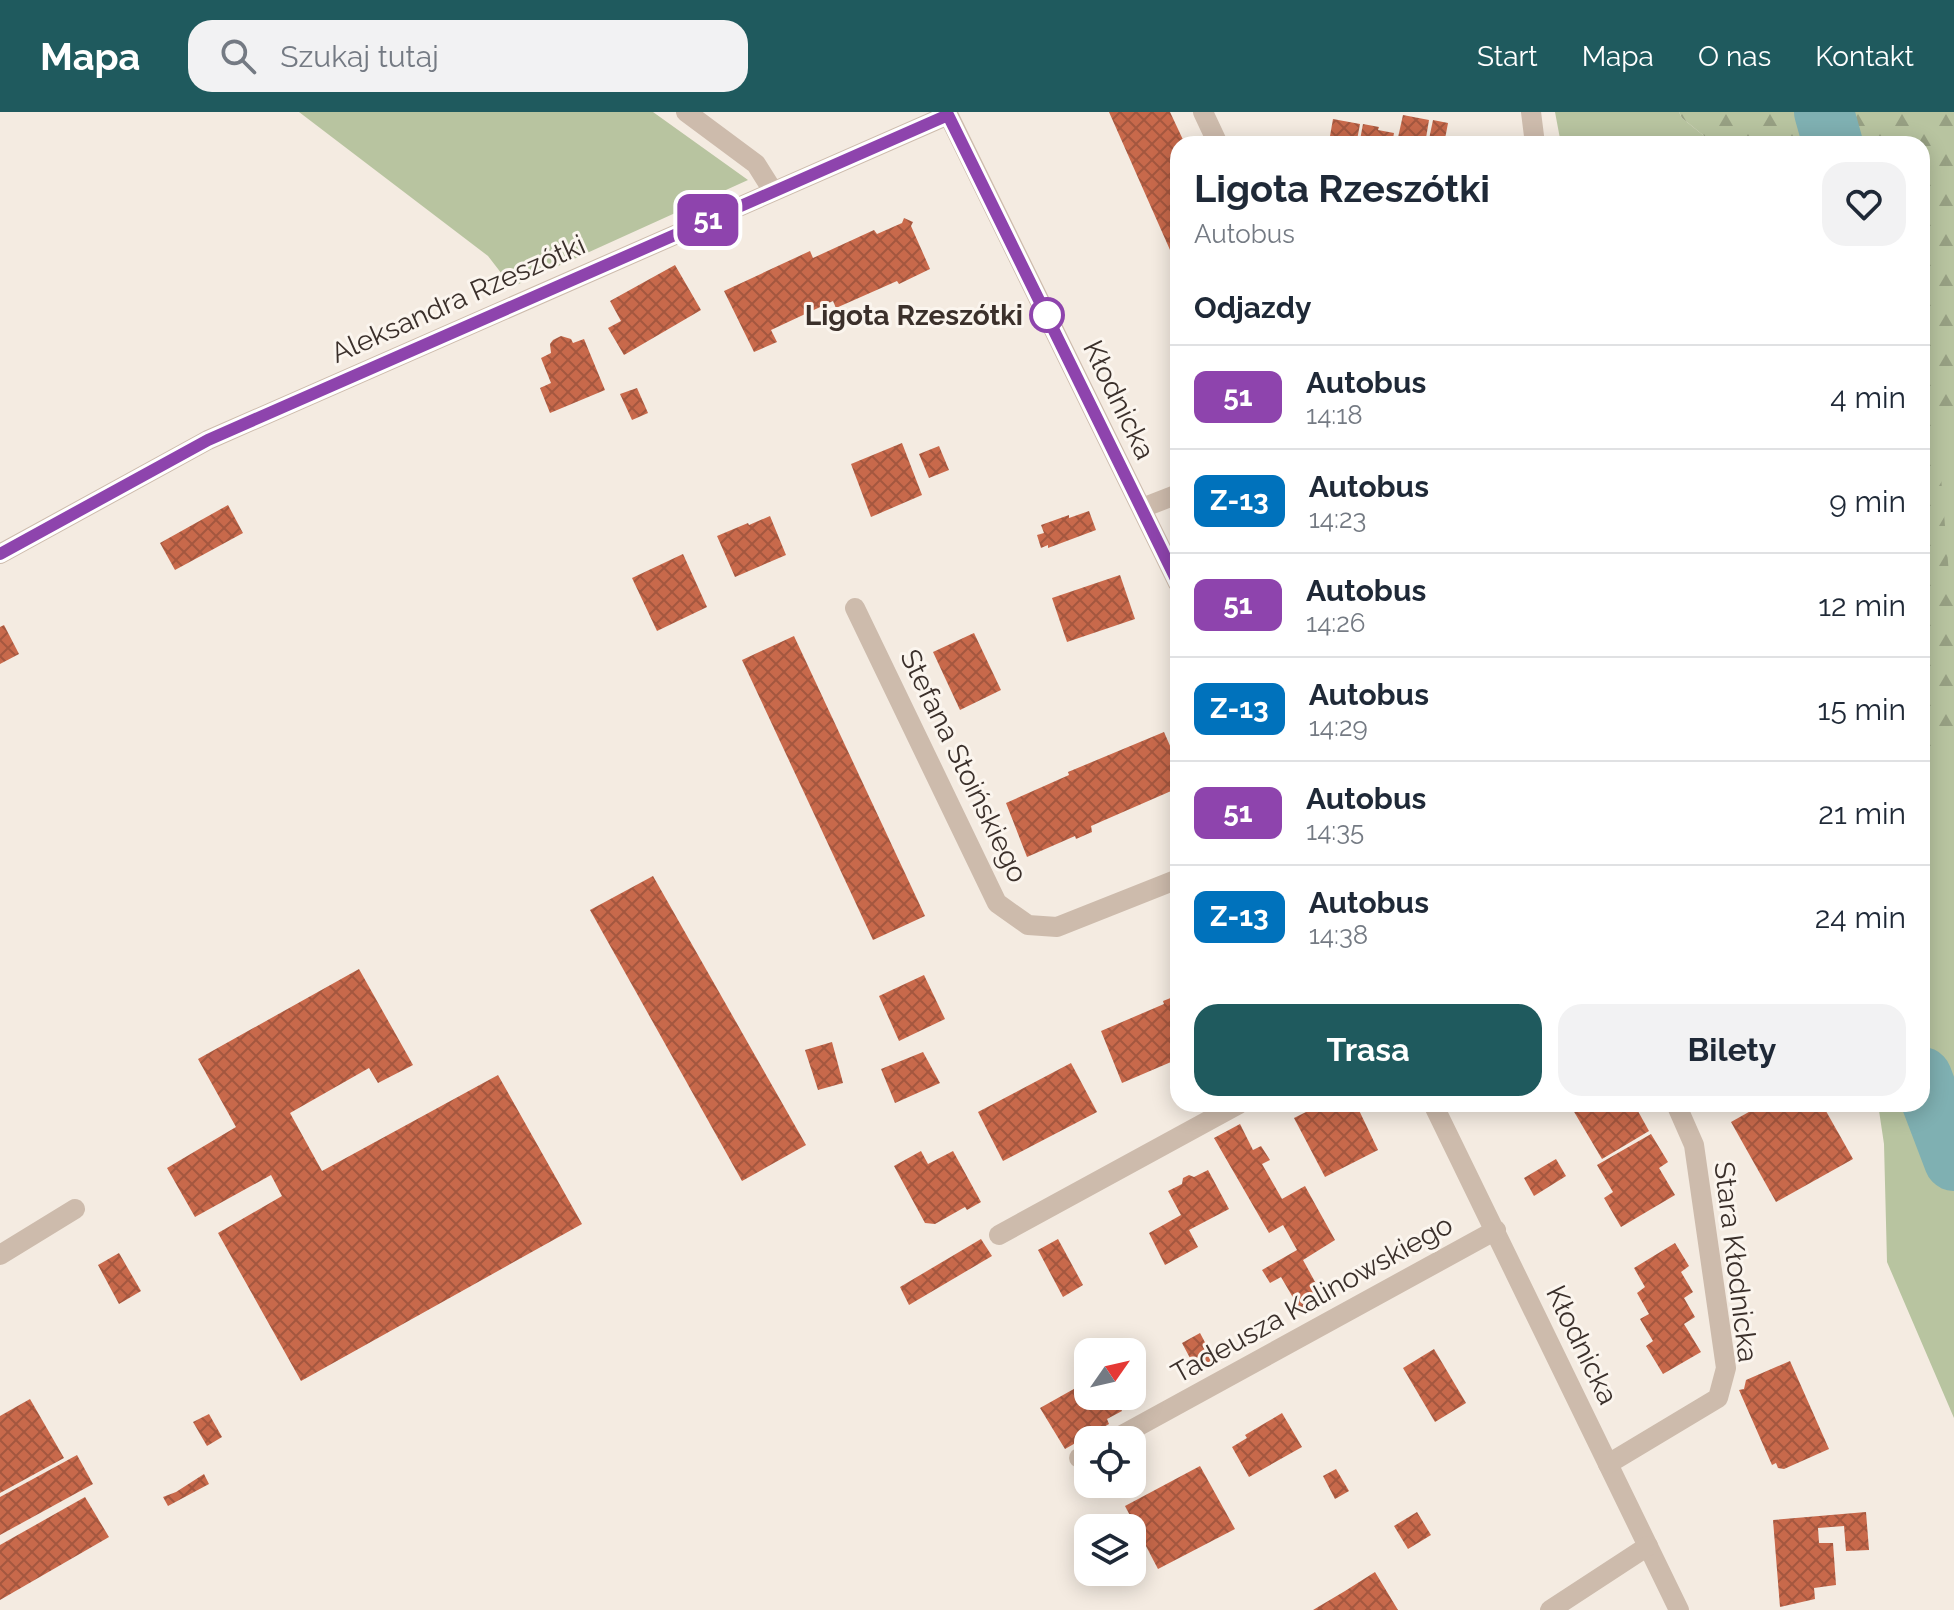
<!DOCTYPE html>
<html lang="pl">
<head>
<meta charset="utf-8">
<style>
  :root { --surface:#fff; --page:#f2f2f3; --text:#1f2937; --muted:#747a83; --line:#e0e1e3; --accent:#1f5a5e }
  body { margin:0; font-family:Raleway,sans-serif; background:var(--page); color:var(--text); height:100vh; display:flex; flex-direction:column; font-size:30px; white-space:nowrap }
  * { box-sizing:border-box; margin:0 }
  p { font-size:26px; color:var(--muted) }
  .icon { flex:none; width:44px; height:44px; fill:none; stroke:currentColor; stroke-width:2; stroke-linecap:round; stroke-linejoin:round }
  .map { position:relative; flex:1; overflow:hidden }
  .drawer { position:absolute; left:1170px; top:24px; width:760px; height:976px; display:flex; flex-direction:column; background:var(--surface); border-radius:24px; box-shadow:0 4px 20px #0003 }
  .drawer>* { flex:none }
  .badge { padding:0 16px; border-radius:12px; font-size:28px; line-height:52px }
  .needle { width:52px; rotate:56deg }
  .tools { position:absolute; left:1074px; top:1226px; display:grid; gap:16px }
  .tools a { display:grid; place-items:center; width:72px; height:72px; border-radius:16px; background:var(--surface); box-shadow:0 4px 20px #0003; font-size:40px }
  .map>.badge { position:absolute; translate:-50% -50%; box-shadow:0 0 0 4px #fff }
  h2 { padding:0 24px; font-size:30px; line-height:72px }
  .round { display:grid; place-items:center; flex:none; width:84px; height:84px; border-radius:24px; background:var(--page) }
  .overview { display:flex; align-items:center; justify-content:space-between; height:136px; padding:0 24px }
  h1 { font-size:38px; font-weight:700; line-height:60px }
  .button { display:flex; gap:16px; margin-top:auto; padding:16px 24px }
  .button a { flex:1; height:92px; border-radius:24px; background:var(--accent); color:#fff; font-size:32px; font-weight:700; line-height:92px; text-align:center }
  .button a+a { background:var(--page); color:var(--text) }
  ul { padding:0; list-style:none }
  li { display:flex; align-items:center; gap:24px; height:104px; padding:0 24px; border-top:2px solid var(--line) }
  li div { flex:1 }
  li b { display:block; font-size:30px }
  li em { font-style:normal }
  li .badge { min-width:88px; font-weight:700; text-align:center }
  header { display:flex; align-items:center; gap:48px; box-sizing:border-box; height:112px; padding:0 40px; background:var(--accent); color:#fff }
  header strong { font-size:38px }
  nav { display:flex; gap:44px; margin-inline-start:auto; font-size:28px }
  .search { width:560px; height:72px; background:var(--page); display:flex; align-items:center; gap:20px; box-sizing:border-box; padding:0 28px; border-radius:24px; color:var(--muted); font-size:30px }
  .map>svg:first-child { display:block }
</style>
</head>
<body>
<header>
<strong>Mapa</strong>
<div class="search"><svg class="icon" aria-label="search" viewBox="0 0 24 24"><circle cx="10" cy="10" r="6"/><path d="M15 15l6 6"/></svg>Szukaj tutaj</div>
<nav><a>Start</a><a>Mapa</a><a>O nas</a><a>Kontakt</a></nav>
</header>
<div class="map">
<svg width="1954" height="1498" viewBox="0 0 1954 1498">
  <defs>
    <pattern id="forest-firs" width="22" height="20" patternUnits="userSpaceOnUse" patternTransform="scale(2)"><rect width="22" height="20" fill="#b8c4a0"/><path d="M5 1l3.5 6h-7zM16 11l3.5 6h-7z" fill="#97a083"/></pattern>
    <pattern id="building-cross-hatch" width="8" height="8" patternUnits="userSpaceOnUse" patternTransform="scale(2)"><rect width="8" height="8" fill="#c8694b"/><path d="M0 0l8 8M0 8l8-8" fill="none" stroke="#a4573f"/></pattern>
  </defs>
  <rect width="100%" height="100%" fill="#f4ebe1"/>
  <!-- green -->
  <g fill="#b8c4a0">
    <path d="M299,0H653L748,68L512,175L488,144Z"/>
    <path d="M1555,0H1679L1682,6L1714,32H1632L1617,25L1611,32H1561Z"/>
    <path d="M1954,0V1306L1887,1150L1884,1032L1878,992H1922V32H1728Z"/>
  </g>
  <!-- forest -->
  <path fill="url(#forest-firs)" d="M1679,0H1954V308L1937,317L1949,462L1954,474V623L1922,645V32H1714L1682,6Z"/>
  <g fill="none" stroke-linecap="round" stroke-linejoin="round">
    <!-- river -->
    <g stroke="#7fb0b2" stroke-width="60">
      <path d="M1824,0L1833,32"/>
      <path d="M1922,965L1954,1049"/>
    </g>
  </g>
  <!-- building -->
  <g fill="url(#building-cross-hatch)">
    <path d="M1109,0H1170L1185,32H1178V156Z"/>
    <path d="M1403,3L1429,8L1425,32L1397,30Z"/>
    <path d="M1333,7L1360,12L1357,28L1330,24Z"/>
    <path d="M1433,8L1448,11L1444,32H1428Z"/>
    <path d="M1363,12L1379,15L1378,18L1394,21L1392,32L1360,28Z"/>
    <path d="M904,106L913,110L911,114L930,157L899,172L897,169L836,196L833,189L771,218L777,230L754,240L724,179L810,139L813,146L874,118L877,122L902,111Z"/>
    <path d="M675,153L701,198L624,243L608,216L621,209L610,189Z"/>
    <path d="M561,224L571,227L573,231L584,227L605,278L550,301L540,276L551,271L541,246L551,241L550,232L553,228Z"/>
    <path d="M637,276L648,301L632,308L620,282Z"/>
    <path d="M902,331L922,383L871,405L851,352Z"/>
    <path d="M939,334L949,358L929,366L919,342Z"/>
    <path d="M228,393L243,421L175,458L160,431Z"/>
    <path d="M1089,399L1096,418L1048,436V433L1041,436L1037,423L1044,421L1041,413L1069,403V406Z"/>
    <path d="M770,404L786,443L735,465L717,424L748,411L749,413Z"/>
    <path d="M683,442L707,495L657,519L632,466Z"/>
    <path d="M1120,463L1135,507L1067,530L1052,486Z"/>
    <path d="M4,513L19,542L0,552V515Z"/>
    <path d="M974,521L1001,578L960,598L933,540Z"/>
    <path d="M794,524L925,804L873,828L742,548Z"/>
    <path d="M1164,620L1178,652V676L1091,714L1092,720L1076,727L1075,724L1027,745L1006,691L1069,663L1068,660Z"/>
    <path d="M653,764L806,1033L742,1069L590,798Z"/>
    <path d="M359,857L413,953L378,971L369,956L290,1001L322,1059L498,963L582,1112L301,1269L218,1121L282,1084L271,1063L195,1105L167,1056L236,1015L198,947Z"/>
    <path d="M924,863L945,907L899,929L879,884Z"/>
    <path d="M1178,883V947L1122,971L1101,919L1164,892L1163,889Z"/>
    <path d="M832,930L843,971L818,978L805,938Z"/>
    <path d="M923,940L940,971L895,991L881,957Z"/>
    <path d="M1071,951L1097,1000L1003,1049L978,1000Z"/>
    <path d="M1322,992H1356L1378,1038L1325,1065L1294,1006Z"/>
    <path d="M1583,992H1634L1649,1019L1602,1047L1573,998Z"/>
    <path d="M1763,992H1822L1853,1047L1776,1090L1731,1010Z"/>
    <path d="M1240,1012L1253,1038L1261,1034L1270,1048L1262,1052L1282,1087L1305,1074L1335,1128L1303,1148L1325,1188L1302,1201L1281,1165L1270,1171L1262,1158L1297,1138L1283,1113L1269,1121L1214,1026Z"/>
    <path d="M1651,1022L1668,1050L1659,1056L1675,1083L1621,1115L1604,1086L1613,1080L1597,1053Z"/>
    <path d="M921,1039L928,1052L953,1039L981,1090L967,1098L965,1095L935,1112L925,1111L894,1054Z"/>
    <path d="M1556,1047L1566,1064L1534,1084L1524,1066Z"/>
    <path d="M1208,1058L1229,1097L1189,1118L1198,1135L1165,1153L1149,1121L1181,1103L1168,1079L1182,1072L1183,1066L1189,1063L1194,1065Z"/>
    <path d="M981,1127L992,1144L909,1193L900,1175Z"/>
    <path d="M1058,1127L1083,1173L1063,1185L1038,1138Z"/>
    <path d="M1675,1131L1689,1154L1681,1160L1693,1180L1684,1186L1695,1205L1684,1212L1701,1240L1663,1262L1646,1234L1653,1229L1640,1207L1649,1202L1637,1181L1645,1175L1634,1156Z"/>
    <path d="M119,1141L141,1179L119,1192L98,1153Z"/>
    <path d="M1200,1221L1216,1251L1198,1261L1182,1231Z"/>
    <path d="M1434,1237L1466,1291L1435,1310L1403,1256Z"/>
    <path d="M1790,1249L1829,1337L1784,1357L1778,1356L1776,1351L1772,1353L1739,1278L1744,1277L1746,1268Z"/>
    <path d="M1088,1269V1284H1113L1122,1299L1107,1307L1109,1312L1065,1337L1040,1296Z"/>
    <path d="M30,1287L64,1346L0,1381V1304Z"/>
    <path d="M1282,1301L1302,1335L1249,1365L1232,1335L1247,1326L1245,1323Z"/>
    <path d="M209,1302L222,1325L207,1334L193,1310Z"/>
    <path d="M77,1343L93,1372L0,1423V1385Z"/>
    <path d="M1200,1354L1235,1417L1158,1457L1125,1394Z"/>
    <path d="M1336,1357L1349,1379L1335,1387L1323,1364Z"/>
    <path d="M204,1362L209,1372L168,1394L163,1385L176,1380Z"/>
    <path d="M85,1385L109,1425L0,1488V1433Z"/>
    <path d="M1417,1400L1431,1423L1408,1437L1394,1414Z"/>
    <path d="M1866,1400L1869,1438L1846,1439L1844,1414L1818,1416L1819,1431H1833L1836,1473L1814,1476L1815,1487L1780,1495L1773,1408Z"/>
    <path d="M1375,1460L1398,1498H1313L1345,1479Z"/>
  </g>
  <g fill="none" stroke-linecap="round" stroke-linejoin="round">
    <!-- minor -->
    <g stroke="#cdbbac" stroke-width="20">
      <path d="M686,0L756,52L773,79"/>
      <path d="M947,0L1178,471"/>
      <path d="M1203,0L1218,32"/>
      <path d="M1531,0L1535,32"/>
      <path d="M1142,396L1178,382"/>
      <path d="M0,442L208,328L948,3"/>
      <path d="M855,496L997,791L1028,813L1057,815L1178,767"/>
      <path d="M1433,992L1679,1498"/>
      <path d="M999,1123L1239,992"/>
      <path d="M0,1143L75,1097"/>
      <path d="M1113,1328L1496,1118"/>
      <path d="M1079,1346L1088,1342"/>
      <path d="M1608,1352L1718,1286L1726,1256L1694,1033L1676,992"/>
      <path d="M1550,1498L1648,1434"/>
    </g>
  </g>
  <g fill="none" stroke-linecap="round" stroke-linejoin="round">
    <defs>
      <path id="line" d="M0,442L208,328L948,3L1178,471"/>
    </defs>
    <!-- line casing -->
    <use href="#line" stroke="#fff" stroke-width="18"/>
    <!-- line -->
    <use href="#line" stroke="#8e44ad" stroke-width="12"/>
  </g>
  <!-- markers -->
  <circle fill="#fff" stroke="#8e44ad" stroke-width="4" cx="1047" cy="203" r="16"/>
  <g text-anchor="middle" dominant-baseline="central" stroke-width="6" stroke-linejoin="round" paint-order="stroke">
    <!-- street labels -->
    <g font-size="28" fill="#3b302b" stroke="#fbf5ee">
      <text transform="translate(458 187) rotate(-24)">Aleksandra Rzeszótki</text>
      <text transform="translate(1119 288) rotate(64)">Kłodnicka</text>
      <text transform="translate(964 654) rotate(64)">Stefana Stoińskiego</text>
      <text transform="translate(1736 1150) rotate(83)">Stara Kłodnicka</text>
      <text transform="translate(1312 1187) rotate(-29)">Tadeusza Kalinowskiego</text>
      <text transform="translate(1582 1233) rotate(64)">Kłodnicka</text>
    </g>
    <!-- stop labels -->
    <g font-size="28" font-weight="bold" fill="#3b302b" stroke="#fbf5ee" text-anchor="end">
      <text x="1023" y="203">Ligota Rzeszótki</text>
    </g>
  </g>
</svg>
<div class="tools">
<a><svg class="needle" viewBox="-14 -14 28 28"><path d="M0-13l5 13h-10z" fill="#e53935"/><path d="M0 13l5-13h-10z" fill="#747a83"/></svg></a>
<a><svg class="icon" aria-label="locate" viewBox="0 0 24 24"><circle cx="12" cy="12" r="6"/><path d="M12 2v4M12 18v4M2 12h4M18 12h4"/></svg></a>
<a><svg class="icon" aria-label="layers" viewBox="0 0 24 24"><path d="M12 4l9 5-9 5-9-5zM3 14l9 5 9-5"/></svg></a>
</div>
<b class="badge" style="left:708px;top:108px;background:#8e44ad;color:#fff">51</b>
<section class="drawer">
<div class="overview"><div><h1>Ligota Rzeszótki</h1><p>Autobus</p></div><a class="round"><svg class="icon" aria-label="heart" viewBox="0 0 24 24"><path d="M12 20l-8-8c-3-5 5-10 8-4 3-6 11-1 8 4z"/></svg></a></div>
<h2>Odjazdy</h2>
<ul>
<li><span class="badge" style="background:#8e44ad;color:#fff">51</span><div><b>Autobus</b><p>14:18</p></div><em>4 min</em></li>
<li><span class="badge" style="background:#0072bc;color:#fff">Z-13</span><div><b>Autobus</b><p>14:23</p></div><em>9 min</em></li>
<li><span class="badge" style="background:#8e44ad;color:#fff">51</span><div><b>Autobus</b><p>14:26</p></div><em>12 min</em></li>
<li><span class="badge" style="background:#0072bc;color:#fff">Z-13</span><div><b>Autobus</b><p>14:29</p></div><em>15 min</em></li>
<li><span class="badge" style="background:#8e44ad;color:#fff">51</span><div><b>Autobus</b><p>14:35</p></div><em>21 min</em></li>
<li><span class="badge" style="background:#0072bc;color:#fff">Z-13</span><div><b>Autobus</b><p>14:38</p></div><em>24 min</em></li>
</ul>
<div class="button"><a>Trasa</a><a>Bilety</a></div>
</section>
</div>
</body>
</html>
